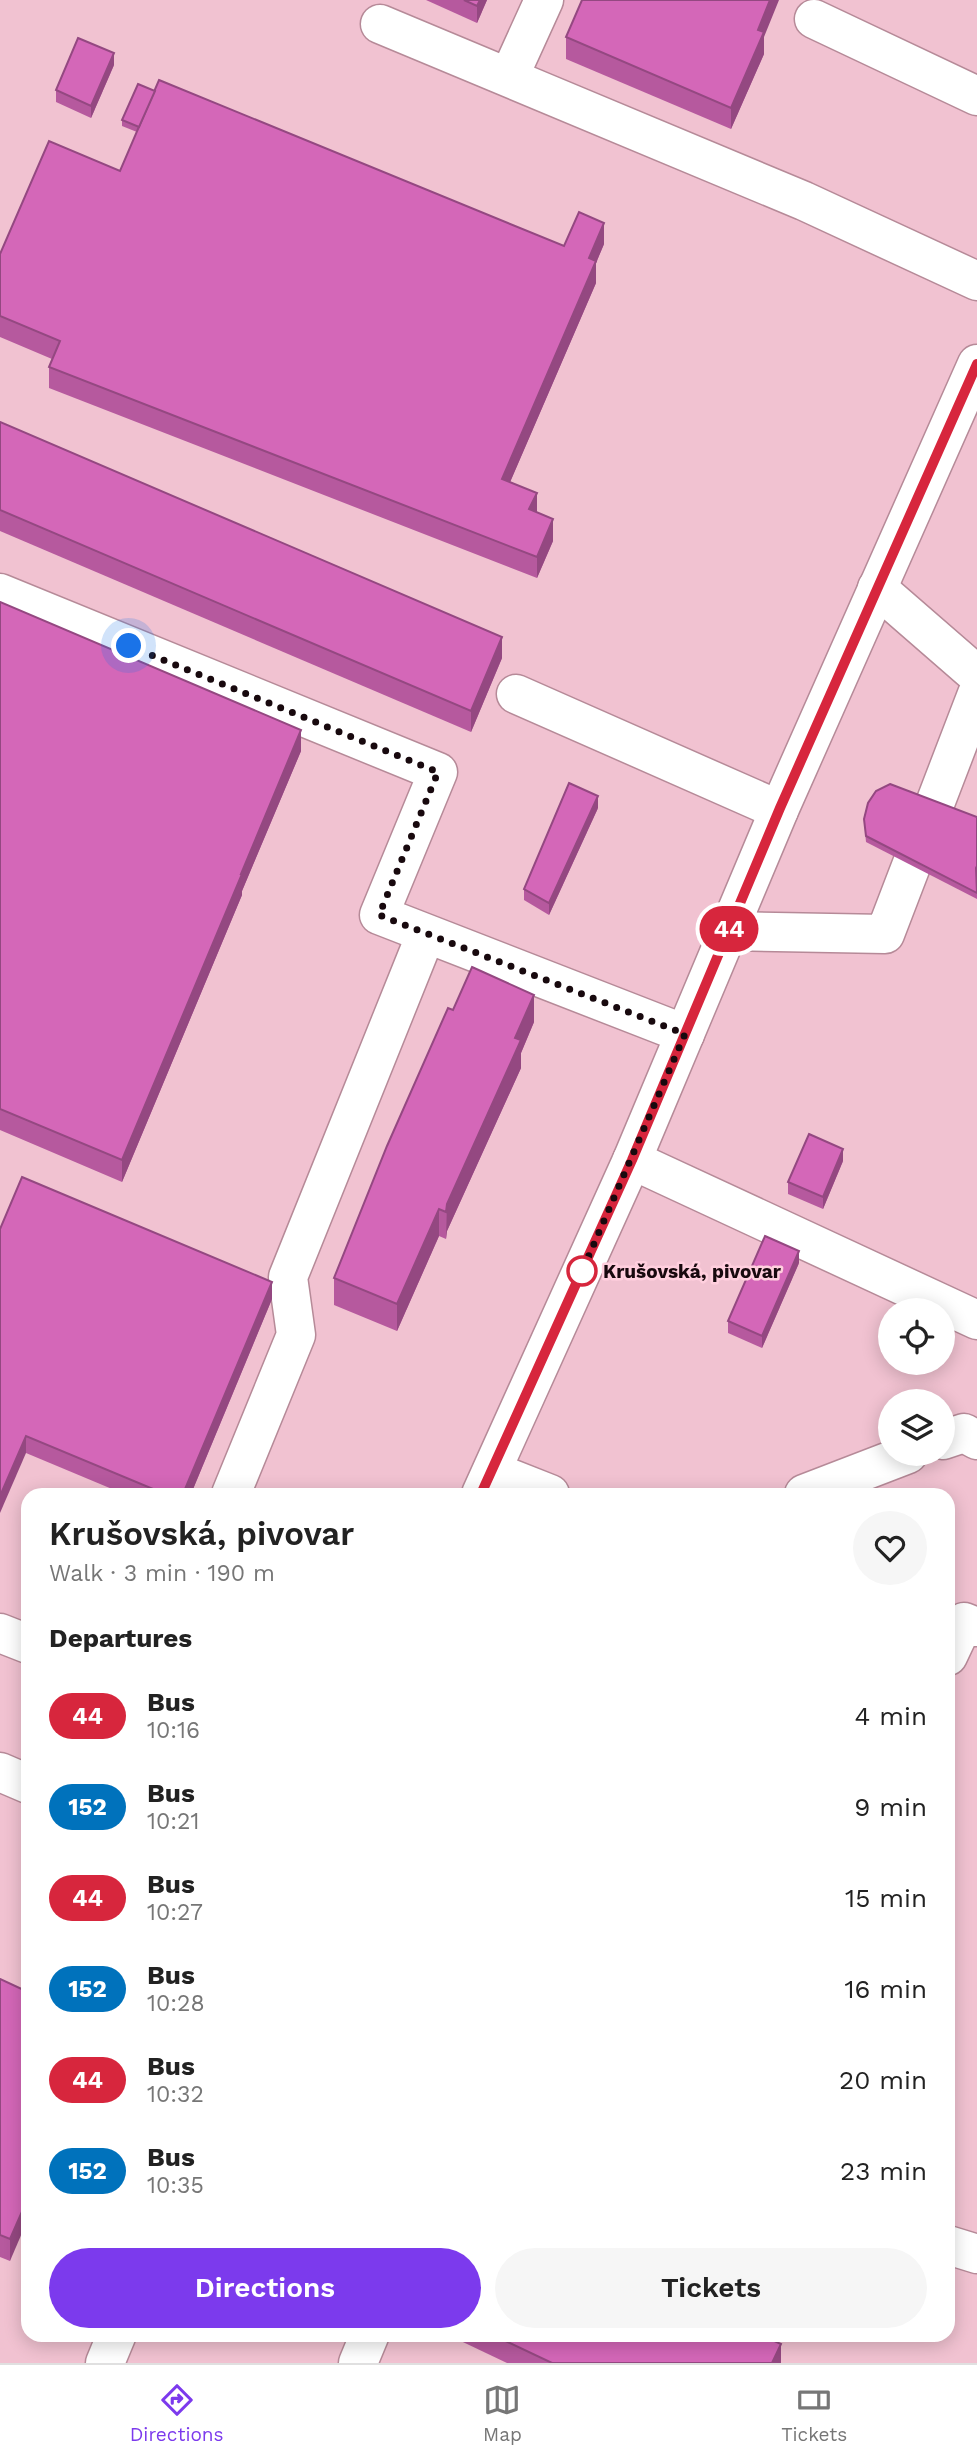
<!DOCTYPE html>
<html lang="en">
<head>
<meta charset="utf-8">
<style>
  :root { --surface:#fff; --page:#f6f6f6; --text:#222; --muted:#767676; --line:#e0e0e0; --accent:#7c3aed }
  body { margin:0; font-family:"Work Sans",sans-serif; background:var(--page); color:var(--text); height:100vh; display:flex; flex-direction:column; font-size:26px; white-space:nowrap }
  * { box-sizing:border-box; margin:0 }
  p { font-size:23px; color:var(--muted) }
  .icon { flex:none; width:38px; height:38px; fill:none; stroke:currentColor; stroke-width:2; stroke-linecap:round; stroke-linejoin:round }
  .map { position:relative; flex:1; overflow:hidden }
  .details { position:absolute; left:21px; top:1488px; width:934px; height:854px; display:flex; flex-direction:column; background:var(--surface); border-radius:21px; box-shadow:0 4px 18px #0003 }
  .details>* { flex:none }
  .badge { padding:0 14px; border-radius:23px; font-size:24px; line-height:46px }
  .buttons { position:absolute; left:878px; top:1298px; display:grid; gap:14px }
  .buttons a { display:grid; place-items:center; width:77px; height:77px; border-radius:50%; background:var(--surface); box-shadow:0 4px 18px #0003; font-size:35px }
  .you { position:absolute; width:35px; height:35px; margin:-18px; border:5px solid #fff; border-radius:50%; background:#1a73e8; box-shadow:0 0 0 10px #1a73e833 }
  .map>.badge { position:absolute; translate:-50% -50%; box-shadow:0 0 0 4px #fff }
  h2 { padding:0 28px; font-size:26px; line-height:63px }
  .round { display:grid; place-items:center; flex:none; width:74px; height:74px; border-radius:37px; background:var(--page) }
  .head { display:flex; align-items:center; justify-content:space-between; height:119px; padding:0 28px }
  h1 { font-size:33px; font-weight:600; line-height:52px }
  .cta { display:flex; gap:14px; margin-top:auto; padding:14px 28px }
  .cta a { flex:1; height:80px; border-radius:42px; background:var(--accent); color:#fff; font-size:28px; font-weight:600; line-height:80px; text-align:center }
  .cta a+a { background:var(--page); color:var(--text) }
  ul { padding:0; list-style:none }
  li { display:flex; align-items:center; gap:21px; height:91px; padding:0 28px }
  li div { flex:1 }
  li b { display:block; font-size:26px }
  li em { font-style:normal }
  li .badge { min-width:77px; font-weight:700; text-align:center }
  .tab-bar { display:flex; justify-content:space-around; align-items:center; height:98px; border-top:2px solid var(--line); background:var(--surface); font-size:19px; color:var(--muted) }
  .tab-bar a { display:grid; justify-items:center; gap:4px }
  .tab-bar .selected { color:var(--accent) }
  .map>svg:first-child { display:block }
</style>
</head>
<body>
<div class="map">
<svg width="977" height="2363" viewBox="0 0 977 2363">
  <rect width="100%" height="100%" fill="#f1c2d1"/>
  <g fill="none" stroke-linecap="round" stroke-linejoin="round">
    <defs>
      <g id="minor">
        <path d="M814,19L977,96"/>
        <path d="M380,24L804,201L977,281"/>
        <path d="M509,77L544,0"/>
        <path d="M877,588L977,675"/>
        <path d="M0,593L438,772L379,915L685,1034"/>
        <path d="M516,694L779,810"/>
        <path d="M728,931L885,934L977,694"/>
        <path d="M632,1160L977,1320"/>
        <path d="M943,1440L964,1433L977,1440"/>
        <path d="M492,1471L550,1494"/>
        <path d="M231,1494L296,1335L288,1277L426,934"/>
        <path d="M804,1494L908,1454"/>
        <path d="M0,1633L28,1644"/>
        <path d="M948,1656L964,1622L977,1627"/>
        <path d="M0,1772L28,1784"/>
        <path d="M948,2245L977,2254"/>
        <path d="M358,2363L370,2334"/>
      </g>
      <g id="major">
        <path d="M481,1494L632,1160L780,808L977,364"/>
        <path d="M105,2363L117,2334"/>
      </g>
    </defs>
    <!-- minor casing -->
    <use href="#minor" stroke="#b68a98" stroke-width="41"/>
    <!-- major casing -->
    <use href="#major" stroke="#b68a98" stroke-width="41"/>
    <!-- minor -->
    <use href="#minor" stroke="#fff" stroke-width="38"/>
    <!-- major -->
    <use href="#major" stroke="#fff" stroke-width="38"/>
  </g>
  <!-- wall -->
  <g fill="#b6599e">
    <path d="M426,0H487L477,23Z"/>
    <path d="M566,37H764V54L731,129L566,59Z"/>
    <path d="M114,65L91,118L56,102V90Z"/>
    <path d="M155,91L564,246L604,244L596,263V283L510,482L537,512L553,541L537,578L49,388V367L52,359L0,337V254L120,171L137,132L122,126V120Z"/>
    <path d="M0,422L502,658L471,732L0,531Z"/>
    <path d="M0,602L301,751L242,891V895L122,1182L0,1130Z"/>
    <path d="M598,808L549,915L524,900V889Z"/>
    <path d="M977,817V899L866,842L864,819Z"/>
    <path d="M453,1010L534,1022L521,1053V1068L447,1231L446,1239L439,1236L397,1331L334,1305V1278Z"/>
    <path d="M843,1161L823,1209L788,1194V1182Z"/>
    <path d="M0,1229L272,1299L191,1494H124L26,1453Z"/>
    <path d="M799,1263L762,1348L728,1333V1321Z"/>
    <path d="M0,1979L28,1992L10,2261L0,2257Z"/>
    <path d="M446,2334H759L781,2363H507Z"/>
  </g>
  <!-- shaded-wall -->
  <g fill="#944881">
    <path d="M480,0H487L477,23V6Z"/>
    <path d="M770,0H779L764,37V54L731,129V108L758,30Z"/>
    <path d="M114,53V65L91,118V106Z"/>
    <path d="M604,223V244L596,263V283L502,501V479L589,258Z"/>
    <path d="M537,493V514L529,509Z"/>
    <path d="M553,519V541L537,578V557Z"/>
    <path d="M502,637V658L471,732V711Z"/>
    <path d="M301,730V751L242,891V895L122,1182V1160Z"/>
    <path d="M598,796V808L549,915V903Z"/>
    <path d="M534,995V1022L521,1053V1068L447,1231L446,1239L447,1204L515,1038Z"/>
    <path d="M843,1149V1161L823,1209V1197Z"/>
    <path d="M439,1209V1236L397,1331V1304Z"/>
    <path d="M799,1251V1263L762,1348V1336Z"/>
    <path d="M272,1282V1299L191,1494H183Z"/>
    <path d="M26,1436V1453L0,1513V1496Z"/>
    <path d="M28,2198V2219L10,2261V2239Z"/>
    <path d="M781,2344V2363H772Z"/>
  </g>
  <!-- building -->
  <g fill="#d467b8" stroke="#944881" stroke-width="2">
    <path d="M464,0H480L477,6Z"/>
    <path d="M582,0H770L758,30L764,32L731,108L566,37Z"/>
    <path d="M78,38L114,53L91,106L56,90Z"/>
    <path d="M159,80L564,246L579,212L604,223L589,258L596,261L502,479L537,493L529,509L553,519L537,557L49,367L60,341L0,316V254L49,141L120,171Z"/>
    <path d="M138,84L155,91L139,127L122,120Z"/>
    <path d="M0,422L502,637L471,711L0,510Z"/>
    <path d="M0,602L301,730L241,874H242L122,1160L0,1109Z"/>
    <path d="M569,783L598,796L549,903L524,889Z"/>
    <path d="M890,784L977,817V866L976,868L977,893L866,836L864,819L868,803L876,791Z"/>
    <path d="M472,967L534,995L515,1038L521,1040L447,1204L446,1212L439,1209L397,1304L334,1278L387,1146L448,1008L453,1010Z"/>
    <path d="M809,1134L843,1149L823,1197L788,1182Z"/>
    <path d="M22,1177L272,1282L183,1494H165L26,1436L0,1496V1229Z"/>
    <path d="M765,1236L799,1251L762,1336L728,1321Z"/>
    <path d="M0,1979L28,1992V2198L10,2239L0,2235Z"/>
    <path d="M491,2334H759L781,2344L772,2363H552Z"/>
  </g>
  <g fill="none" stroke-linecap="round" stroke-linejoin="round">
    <defs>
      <path id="line" d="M481,1494L632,1160L780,808L977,364"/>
    </defs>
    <!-- line casing -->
    <use href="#line" stroke="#fff" stroke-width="16"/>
    <!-- line -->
    <use href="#line" stroke="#d7263d" stroke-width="10"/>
    <!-- walk -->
    <path stroke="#18090e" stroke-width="7" stroke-dasharray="0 12.6" d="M129,646L438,772L379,915L685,1034L580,1276L582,1271"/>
  </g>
  <!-- markers -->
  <circle fill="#fff" stroke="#d7263d" stroke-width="3.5" cx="582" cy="1271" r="14"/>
  <g text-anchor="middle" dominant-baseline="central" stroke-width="5" stroke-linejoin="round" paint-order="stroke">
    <!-- stop labels -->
    <g font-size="19" font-weight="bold" fill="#18090e" stroke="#ffcfde" text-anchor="start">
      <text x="603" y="1271">Krušovská, pivovar</text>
    </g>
  </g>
</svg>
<div class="buttons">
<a><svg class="icon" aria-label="locate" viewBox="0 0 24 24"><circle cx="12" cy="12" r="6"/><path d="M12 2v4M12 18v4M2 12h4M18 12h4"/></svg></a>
<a><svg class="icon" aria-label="layers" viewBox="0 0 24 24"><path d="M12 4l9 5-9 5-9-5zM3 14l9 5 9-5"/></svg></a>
</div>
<div class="you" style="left:129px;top:646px"></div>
<b class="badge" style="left:729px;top:929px;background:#d7263d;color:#fff">44</b>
<section class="details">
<div class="head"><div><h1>Krušovská, pivovar</h1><p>Walk · 3 min · 190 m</p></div><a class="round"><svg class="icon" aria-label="heart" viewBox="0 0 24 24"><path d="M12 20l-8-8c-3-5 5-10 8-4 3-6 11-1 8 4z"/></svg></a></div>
<h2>Departures</h2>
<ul>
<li><span class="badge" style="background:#d7263d;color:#fff">44</span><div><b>Bus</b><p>10:16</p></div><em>4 min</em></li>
<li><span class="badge" style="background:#0072bc;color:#fff">152</span><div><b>Bus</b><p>10:21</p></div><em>9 min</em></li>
<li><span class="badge" style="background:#d7263d;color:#fff">44</span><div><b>Bus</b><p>10:27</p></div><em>15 min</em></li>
<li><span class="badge" style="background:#0072bc;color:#fff">152</span><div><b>Bus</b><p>10:28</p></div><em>16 min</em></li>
<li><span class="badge" style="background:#d7263d;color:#fff">44</span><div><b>Bus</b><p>10:32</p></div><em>20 min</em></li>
<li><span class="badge" style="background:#0072bc;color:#fff">152</span><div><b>Bus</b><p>10:35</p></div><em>23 min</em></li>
</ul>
<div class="cta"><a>Directions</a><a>Tickets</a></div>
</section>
</div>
<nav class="tab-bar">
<a class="selected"><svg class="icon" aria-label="directions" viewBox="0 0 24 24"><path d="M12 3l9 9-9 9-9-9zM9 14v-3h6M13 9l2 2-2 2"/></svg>Directions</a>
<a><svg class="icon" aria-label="map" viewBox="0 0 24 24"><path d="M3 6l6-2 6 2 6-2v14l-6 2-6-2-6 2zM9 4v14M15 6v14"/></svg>Map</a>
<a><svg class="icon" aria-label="tickets" viewBox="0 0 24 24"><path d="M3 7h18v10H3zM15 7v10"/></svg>Tickets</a>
</nav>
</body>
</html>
